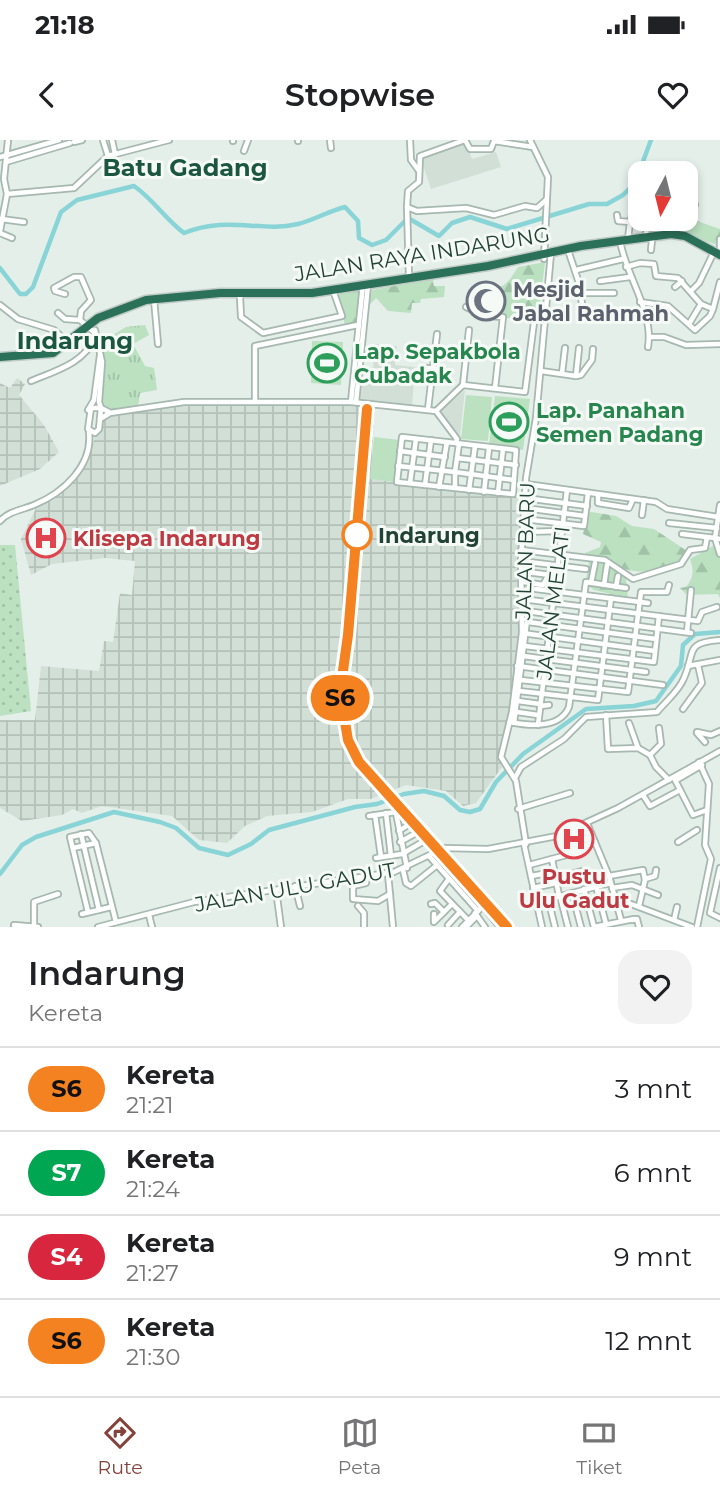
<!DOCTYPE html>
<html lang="id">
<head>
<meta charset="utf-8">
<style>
  :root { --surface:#fff; --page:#f2f2f2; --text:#202124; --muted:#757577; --line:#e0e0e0; --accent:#83423a }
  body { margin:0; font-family:Montserrat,sans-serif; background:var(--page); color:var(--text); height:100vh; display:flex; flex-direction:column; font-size:26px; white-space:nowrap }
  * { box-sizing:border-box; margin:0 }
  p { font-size:23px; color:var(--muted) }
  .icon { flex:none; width:38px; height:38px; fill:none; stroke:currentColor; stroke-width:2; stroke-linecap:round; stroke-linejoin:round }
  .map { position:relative; height:787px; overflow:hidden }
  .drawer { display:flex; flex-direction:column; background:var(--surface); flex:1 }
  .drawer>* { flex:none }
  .badge { padding:0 14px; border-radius:23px; font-size:24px; line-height:46px }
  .needle { width:46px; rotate:187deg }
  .tools { position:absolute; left:628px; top:21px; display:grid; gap:14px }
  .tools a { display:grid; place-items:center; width:70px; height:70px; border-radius:14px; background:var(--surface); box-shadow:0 4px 10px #0003; font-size:35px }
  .map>.badge { position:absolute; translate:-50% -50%; box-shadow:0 0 0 4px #fff }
  .round { display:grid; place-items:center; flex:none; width:74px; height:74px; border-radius:21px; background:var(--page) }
  .headline { display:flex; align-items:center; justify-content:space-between; height:119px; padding:0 28px }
  h1 { font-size:33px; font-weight:600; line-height:52px }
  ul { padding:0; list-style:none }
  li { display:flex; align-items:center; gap:21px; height:84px; padding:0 28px; border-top:2px solid var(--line) }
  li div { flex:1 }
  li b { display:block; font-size:26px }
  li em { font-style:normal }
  li .badge { min-width:77px; font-weight:700; text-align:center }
  .status { display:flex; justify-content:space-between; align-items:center; height:49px; padding:0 35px; background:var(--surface); direction:ltr }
  .status svg { height:19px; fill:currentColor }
  header { display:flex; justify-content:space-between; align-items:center; height:91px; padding:0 28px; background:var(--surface); font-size:32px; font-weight:600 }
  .tabs { display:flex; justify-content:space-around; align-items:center; height:98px; border-top:2px solid var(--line); background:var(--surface); font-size:19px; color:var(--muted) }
  .tabs a { display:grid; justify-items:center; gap:4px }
  .tabs .current { color:var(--accent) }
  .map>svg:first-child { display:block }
</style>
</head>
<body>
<div class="status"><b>21:18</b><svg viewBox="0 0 49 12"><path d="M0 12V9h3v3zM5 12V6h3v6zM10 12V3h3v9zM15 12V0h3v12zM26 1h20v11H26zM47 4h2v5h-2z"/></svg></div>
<header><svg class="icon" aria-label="back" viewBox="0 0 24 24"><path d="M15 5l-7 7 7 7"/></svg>Stopwise<svg class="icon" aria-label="heart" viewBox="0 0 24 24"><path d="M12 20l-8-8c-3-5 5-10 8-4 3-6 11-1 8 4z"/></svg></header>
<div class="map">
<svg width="720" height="787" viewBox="0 0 720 787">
  <defs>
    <pattern id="industrial-grid" width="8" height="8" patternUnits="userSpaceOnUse" patternTransform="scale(1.75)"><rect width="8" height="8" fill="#d2dfd7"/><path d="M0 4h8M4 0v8" fill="none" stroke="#b4c1b9"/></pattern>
    <pattern id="grass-dots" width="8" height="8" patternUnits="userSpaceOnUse" patternTransform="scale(1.75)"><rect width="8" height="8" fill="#bbe1c1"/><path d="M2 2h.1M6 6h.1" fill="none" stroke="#a0c2a6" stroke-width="1.8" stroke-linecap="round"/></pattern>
    <pattern id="forest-firs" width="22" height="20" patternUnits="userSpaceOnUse" patternTransform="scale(1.75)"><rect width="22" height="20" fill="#bbe1c1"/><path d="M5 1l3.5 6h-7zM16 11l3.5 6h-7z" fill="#a0c2a6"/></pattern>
    <pattern id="park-tufts" width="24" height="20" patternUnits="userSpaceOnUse" patternTransform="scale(1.75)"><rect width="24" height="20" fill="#bbe1c1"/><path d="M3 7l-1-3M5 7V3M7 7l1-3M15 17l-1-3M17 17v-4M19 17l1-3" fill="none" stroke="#a0c2a6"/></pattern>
  </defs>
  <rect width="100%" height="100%" fill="#e4efe9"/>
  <!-- built -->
  <g fill="#d2dfd7">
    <path d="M466,1L472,19L496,12L501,27L431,49L420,16Z"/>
    <path d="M375,204L397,206L395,225L415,227L412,266L360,260L363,241L372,242Z"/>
    <path d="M465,250L460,296L440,272Z"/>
  </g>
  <!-- industrial -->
  <g fill="url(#industrial-grid)">
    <path d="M17,238L25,244L19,255L44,285L59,312L40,329L0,346V243L10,248Z"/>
    <path d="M185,264H375L371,339L523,358L517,440L520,488L509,582L499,619L502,627L476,663L463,666L446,651L406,645L371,659H348L312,672L267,676L245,686L227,703L199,700L172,676L102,666L82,673L73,669L62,675L22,681L0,668V580H35L41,526L99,531L104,501L113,502L120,453L132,455L135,421L105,418L52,424L31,435L21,399L37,366L73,343L85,324L103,276Z"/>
  </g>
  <!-- grass -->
  <path fill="url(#grass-dots)" d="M0,405H15L31,571L0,576Z"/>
  <!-- forest -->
  <g fill="url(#forest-firs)">
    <path d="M694,80L720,89V106L684,93Z"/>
    <path d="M545,122L538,181L492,176L501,161L488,153L492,145C505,152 511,137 518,127Z"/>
    <path d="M433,139L434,146H445L444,157L421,159L420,163H412L411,173L388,171L376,158L369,165L372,150Z"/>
    <path d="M362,150L359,184L345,187L342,168L336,155Z"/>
    <path d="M592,372L616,376L632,386L654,389L693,415C672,428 649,436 625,429L628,458L594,450L585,444L589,424L585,413L600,407L601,402L583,394L587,373Z"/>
    <path d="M720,402V458L718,454L687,455L680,448L686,447C694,437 694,431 690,419Z"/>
  </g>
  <!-- park -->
  <path fill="url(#park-tufts)" d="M145,185L149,195L133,204L145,226L154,228L157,250L140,253L138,267L104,270L99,262L105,221L98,199H106L126,187Z"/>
  <!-- pitch -->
  <g fill="#bbe1c1">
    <path d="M312,201L343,202L341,245L311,243Z"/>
    <path d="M466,255L492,257L488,301L461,299Z"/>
    <path d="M495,256L530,259L523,310L489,305Z"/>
    <path d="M374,297L400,300L395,342L370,339Z"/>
  </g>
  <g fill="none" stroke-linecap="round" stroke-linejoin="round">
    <!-- river -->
    <g stroke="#88d4d7" stroke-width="4.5">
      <path d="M0,128L20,154H26L33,147L61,72L77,60L134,46C153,59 165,79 184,93C228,75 260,93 298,84C314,80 329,71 345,67L358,81L359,98L372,105L386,100L408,78L439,96L452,83L470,77L507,89L589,64H607L623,55L635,43L651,0"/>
      <path d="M0,734L22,705L36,697L114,672L160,682L176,688L199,708L228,715L251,704L269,690L355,667L377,664L404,654L424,651L444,656L460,670L470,672L480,669L496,642L523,614L586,569L634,566L656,561L681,526L683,505L695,494L720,492"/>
    </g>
    <defs>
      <g id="minor">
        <path d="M103,0L108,16"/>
        <path d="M112,0L115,14"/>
        <path d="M233,0V1"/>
        <path d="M330,0L331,8"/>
        <path d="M410,0L411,20L419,31"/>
        <path d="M530,0L548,37L544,119"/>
        <path d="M298,1V0"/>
        <path d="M74,2L82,0"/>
        <path d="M244,11L248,0"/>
        <path d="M0,17L59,0"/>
        <path d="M6,22L70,3"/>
        <path d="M7,54L74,48L108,16L169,0"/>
        <path d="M686,61L695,65"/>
        <path d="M407,67L408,51L419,42L420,16L465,0L470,9H491L494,1L533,7"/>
        <path d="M617,75L618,81L630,82L628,99"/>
        <path d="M1,79L24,82"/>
        <path d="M630,82L632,75"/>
        <path d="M656,83L661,79"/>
        <path d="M0,91L7,54L4,39L8,0"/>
        <path d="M0,93L12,98"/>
        <path d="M671,93L670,86L675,79"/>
        <path d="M646,96L647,85"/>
        <path d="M720,99V107"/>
        <path d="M620,101C626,136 654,172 648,207"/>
        <path d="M651,110L652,100"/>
        <path d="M569,113L579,143L583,171"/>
        <path d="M626,127L640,123L654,124L656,136L678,138L701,164L713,169L720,142"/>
        <path d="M576,130L623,119"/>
        <path d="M409,137L407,67L417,71L466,68L494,75L525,66L537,68L546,60"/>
        <path d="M600,141L630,137"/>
        <path d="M675,147L682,141"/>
        <path d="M691,151L699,143L712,116"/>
        <path d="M580,153H614"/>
        <path d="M65,154L55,151L54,148L74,137H81L91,160L81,171L80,180L95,193"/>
        <path d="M240,157L241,177L263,193L342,176L334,153"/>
        <path d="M154,159L158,204"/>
        <path d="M640,162L668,166L695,190L710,176L713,169"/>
        <path d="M0,165L18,179L54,190L67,202"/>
        <path d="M466,167L486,176L503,177L495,248"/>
        <path d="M58,173L65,179L80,180"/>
        <path d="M689,184L701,164"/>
        <path d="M95,190L102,222L99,262L101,268L109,272"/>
        <path d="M650,197H664L686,205L720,204"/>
        <path d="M428,228L439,229"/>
        <path d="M541,231L576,236L579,208"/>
        <path d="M562,233L565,208"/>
        <path d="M576,236L581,235L592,220L593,209"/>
        <path d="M31,241C55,231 85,223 95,197"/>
        <path d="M463,245L525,252L534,182"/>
        <path d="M255,262V206L358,185"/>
        <path d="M351,262L363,144"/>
        <path d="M356,262L368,145"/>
        <path d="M91,268H101L99,289L95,293L88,289Z"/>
        <path d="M428,269L437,194"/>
        <path d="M88,270L94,260L100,215"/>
        <path d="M436,271L463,245L469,190"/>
        <path d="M436,271L457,299L456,303"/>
        <path d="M100,279L110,273L184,262H351L436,271"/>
        <path d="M402,297L516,310L513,354L397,342Z"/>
        <path d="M459,304L455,332L514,340"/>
        <path d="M400,311L445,317"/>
        <path d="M457,318L516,325"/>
        <path d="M398,326L455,332V348"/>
        <path d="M410,343L416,299"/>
        <path d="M526,344L656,362L667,369L718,377"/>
        <path d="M425,345L431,300"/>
        <path d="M439,347L447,302"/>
        <path d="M469,350L475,306"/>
        <path d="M484,352L489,308"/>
        <path d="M498,353L503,309"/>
        <path d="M598,355V363L629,368L633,359"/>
        <path d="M525,358L587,366"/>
        <path d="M525,368L585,376"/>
        <path d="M642,375L644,360"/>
        <path d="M524,379L584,386L588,353"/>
        <path d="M0,381C9,371 22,370 34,365C63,353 93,326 89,292"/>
        <path d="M669,383L717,388"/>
        <path d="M522,392L562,391"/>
        <path d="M682,394L715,398L720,365"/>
        <path d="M720,399L715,398L720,414"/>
        <path d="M521,410L605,420L633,439L681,424L690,410L705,408L707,397"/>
        <path d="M521,421L586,429"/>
        <path d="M549,434L543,445L524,442L525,432C536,433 546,434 556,436"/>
        <path d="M591,443L595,423"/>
        <path d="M604,445L607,425"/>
        <path d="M616,447L618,436"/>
        <path d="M536,449L648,463"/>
        <path d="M522,459L698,481L702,472L717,467"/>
        <path d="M526,471L691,493"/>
        <path d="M528,482L656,499"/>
        <path d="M687,492L691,450"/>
        <path d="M522,493L655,511"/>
        <path d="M525,506L654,522L659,476"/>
        <path d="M523,516L646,532"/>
        <path d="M517,526L663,545"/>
        <path d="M688,526L720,520"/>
        <path d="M521,540L628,552L641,452H667L669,445"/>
        <path d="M519,551L598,560L611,458"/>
        <path d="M518,561L540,564"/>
        <path d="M540,566L549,565"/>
        <path d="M683,569L702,543L698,525"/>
        <path d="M517,572L538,575"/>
        <path d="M606,575L608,609L638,608L650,615"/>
        <path d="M510,582C530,586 560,589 569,567L586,442L626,448"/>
        <path d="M514,583L528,472"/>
        <path d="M629,583L638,608"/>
        <path d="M538,585L567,350"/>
        <path d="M659,588L661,604L650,615L656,627L669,640"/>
        <path d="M697,592L711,595L720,591"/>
        <path d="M697,593L705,602"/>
        <path d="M515,638L521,627L564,599L586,577L657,572C666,561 679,551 684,538C696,511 684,503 720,500"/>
        <path d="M674,638L693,675L707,670"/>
        <path d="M678,639L702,625"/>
        <path d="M643,655L650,666L680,650"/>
        <path d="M518,669L570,653"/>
        <path d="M386,673L391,716"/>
        <path d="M396,673L407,728"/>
        <path d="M375,675L381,717"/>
        <path d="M369,676L396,672L406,678L437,712"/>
        <path d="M587,683L609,736L621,780"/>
        <path d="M399,691L411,683"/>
        <path d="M81,694L99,770"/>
        <path d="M400,702L418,692"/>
        <path d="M678,702L697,690"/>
        <path d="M524,704L542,787"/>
        <path d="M526,704L516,641L501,617L512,572L522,493L521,421L526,338L536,278L551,113"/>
        <path d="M73,708L96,703"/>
        <path d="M429,716L478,771"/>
        <path d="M376,718L402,714L426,700"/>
        <path d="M552,719L559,756"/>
        <path d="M529,725L574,713L595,702"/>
        <path d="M720,728L710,773L720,778"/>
        <path d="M403,730L406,743L411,746L436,726"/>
        <path d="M388,734L393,787"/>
        <path d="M367,736L366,743L353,746V759L378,761L390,754"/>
        <path d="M531,736L554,732"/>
        <path d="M609,736L643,730L645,740L639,766"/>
        <path d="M555,738L583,731"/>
        <path d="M645,739L655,736L656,730"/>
        <path d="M448,740L440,751L468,780"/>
        <path d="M295,746L300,766"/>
        <path d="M596,746L606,784"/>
        <path d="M533,748L556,743"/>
        <path d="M612,748L632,745L658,755"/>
        <path d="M584,749L594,787L634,779"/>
        <path d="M276,750L281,787"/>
        <path d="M572,753L581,787"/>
        <path d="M560,756L568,787"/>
        <path d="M615,758L692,787"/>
        <path d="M548,759L555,787"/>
        <path d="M537,762L611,743"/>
        <path d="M431,764L435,763L444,772"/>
        <path d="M358,766L364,773V787"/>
        <path d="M88,772L70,697L89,693L96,703L116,782"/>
        <path d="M475,773L485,787"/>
        <path d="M82,774L111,767"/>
        <path d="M434,774V782L452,764"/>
        <path d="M149,775L152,787"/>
        <path d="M632,780L637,779L639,787"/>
        <path d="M674,780L677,767"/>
        <path d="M14,785L38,787"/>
        <path d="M448,785L460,772"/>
        <path d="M34,787V762L58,754"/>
        <path d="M98,787L194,762L394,732L444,708L488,709L557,696L618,668L720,611"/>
        <path d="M462,787L483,766L500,787"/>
        <path d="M466,787L477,776"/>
        <path d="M697,787L711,719L705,705L709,644L699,622"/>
      </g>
      <path id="highway" d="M0,217L53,213L98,178L146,160L220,153H312L488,126L581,106L671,94L685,96L720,115"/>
    </defs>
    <!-- minor casing -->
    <use href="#minor" stroke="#a6b8b0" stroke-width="8"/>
    <!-- highway casing -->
    <use href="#highway" stroke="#c1cac7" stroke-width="11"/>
    <!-- minor -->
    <use href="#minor" stroke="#fff" stroke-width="4.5"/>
    <!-- highway -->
    <use href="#highway" stroke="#2b715a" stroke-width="8"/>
    <!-- rail -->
    <path stroke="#5c7d71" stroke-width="2" stroke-dasharray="14 7" stroke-linecap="butt" d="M367,269L348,495L340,552L348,600L360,622L507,787"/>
  </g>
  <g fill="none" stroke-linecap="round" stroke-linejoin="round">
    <defs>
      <path id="line" d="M367,269L348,495L340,552L348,600L359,622L507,787"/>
    </defs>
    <!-- line casing -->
    <use href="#line" stroke="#fff" stroke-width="16"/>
    <!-- line -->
    <use href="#line" stroke="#f58220" stroke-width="10"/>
  </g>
  <!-- icons -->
  <defs>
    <symbol id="mosque-ring" viewBox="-11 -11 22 22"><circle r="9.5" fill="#f5faf7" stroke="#6b7280" stroke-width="1.5"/><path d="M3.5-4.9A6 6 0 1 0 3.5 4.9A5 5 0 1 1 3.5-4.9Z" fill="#6b7280"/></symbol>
    <symbol id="stadium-ring" viewBox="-11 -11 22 22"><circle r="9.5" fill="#f5faf7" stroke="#2e9e5b" stroke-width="1.5"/><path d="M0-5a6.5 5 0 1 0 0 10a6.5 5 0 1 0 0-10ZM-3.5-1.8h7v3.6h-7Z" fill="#2e9e5b"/></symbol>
    <symbol id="hospital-ring" viewBox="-11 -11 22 22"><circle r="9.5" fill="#f5faf7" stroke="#e0444e" stroke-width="1.5"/><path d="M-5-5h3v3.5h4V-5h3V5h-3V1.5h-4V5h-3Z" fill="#e0444e"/></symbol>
  </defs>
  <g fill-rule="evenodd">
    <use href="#mosque-ring" x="464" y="139" width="44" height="44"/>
    <use href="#stadium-ring" x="305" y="201" width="44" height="44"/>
    <use href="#stadium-ring" x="487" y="260" width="44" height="44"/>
    <use href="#hospital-ring" x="24" y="376" width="44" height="44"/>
    <use href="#hospital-ring" x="552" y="677" width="44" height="44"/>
  </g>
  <!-- markers -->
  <circle fill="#fff" stroke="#f58220" stroke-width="3.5" cx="357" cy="395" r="14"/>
  <g text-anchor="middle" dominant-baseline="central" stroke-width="6" stroke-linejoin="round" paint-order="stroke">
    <!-- street labels -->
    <g font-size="21" fill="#224236" stroke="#f5faf7">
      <text transform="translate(422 114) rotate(-9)">JALAN RAYA INDARUNG</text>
      <text transform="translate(525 411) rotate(-88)">JALAN BARU</text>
      <text transform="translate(553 463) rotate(-83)">JALAN MELATI</text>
      <text transform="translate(295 747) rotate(-10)">JALAN ULU GADUT</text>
    </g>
    <!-- worship labels -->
    <g font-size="21" font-weight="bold" fill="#5b616d" stroke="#f5faf7" text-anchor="start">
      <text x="513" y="149">Mesjid<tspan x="513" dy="24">Jabal Rahmah</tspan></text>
    </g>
    <!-- leisure labels -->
    <g font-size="21" font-weight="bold" fill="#27864d" stroke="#f5faf7" text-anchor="start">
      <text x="354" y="211">Lap. Sepakbola<tspan x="354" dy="24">Cubadak</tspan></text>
      <text x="536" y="270">Lap. Panahan<tspan x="536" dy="24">Semen Padang</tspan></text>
    </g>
    <!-- stop labels -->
    <g font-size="21" font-weight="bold" fill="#224236" stroke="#f5faf7" text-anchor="start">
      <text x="378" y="395">Indarung</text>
    </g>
    <!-- health labels -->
    <g font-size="21" font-weight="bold" fill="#be3a42" stroke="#f5faf7" text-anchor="start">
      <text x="73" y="398">Klisepa Indarung</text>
      <text x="574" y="736" text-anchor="middle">Pustu<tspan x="574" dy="24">Ulu Gadut</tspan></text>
    </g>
    <!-- quarter labels -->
    <g font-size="24" font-weight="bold" fill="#1b5641" stroke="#f5faf7">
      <text x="185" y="27">Batu Gadang</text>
      <text x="75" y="200">Indarung</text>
    </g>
  </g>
</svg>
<div class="tools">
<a><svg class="needle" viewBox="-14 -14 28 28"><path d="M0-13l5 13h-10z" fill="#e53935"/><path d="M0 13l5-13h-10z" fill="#757577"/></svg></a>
</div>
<b class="badge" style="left:340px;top:558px;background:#f58220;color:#111">S6</b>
</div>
<section class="drawer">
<div class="headline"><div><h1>Indarung</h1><p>Kereta</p></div><a class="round"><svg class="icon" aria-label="heart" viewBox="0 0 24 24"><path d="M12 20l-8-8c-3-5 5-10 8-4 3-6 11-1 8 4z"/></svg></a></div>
<ul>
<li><span class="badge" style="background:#f58220;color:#111">S6</span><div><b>Kereta</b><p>21:21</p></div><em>3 mnt</em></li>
<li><span class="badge" style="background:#00a651;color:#fff">S7</span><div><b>Kereta</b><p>21:24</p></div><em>6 mnt</em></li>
<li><span class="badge" style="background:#d7263d;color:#fff">S4</span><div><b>Kereta</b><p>21:27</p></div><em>9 mnt</em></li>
<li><span class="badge" style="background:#f58220;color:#111">S6</span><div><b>Kereta</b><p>21:30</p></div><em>12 mnt</em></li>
</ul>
</section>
<nav class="tabs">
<a class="current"><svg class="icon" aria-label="directions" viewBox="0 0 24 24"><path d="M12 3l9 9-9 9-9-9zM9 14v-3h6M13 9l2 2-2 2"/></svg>Rute</a>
<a><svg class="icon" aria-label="map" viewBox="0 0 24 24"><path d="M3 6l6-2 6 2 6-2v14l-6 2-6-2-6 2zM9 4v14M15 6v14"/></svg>Peta</a>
<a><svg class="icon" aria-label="tickets" viewBox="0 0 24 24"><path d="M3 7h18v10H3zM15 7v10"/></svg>Tiket</a>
</nav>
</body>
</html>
